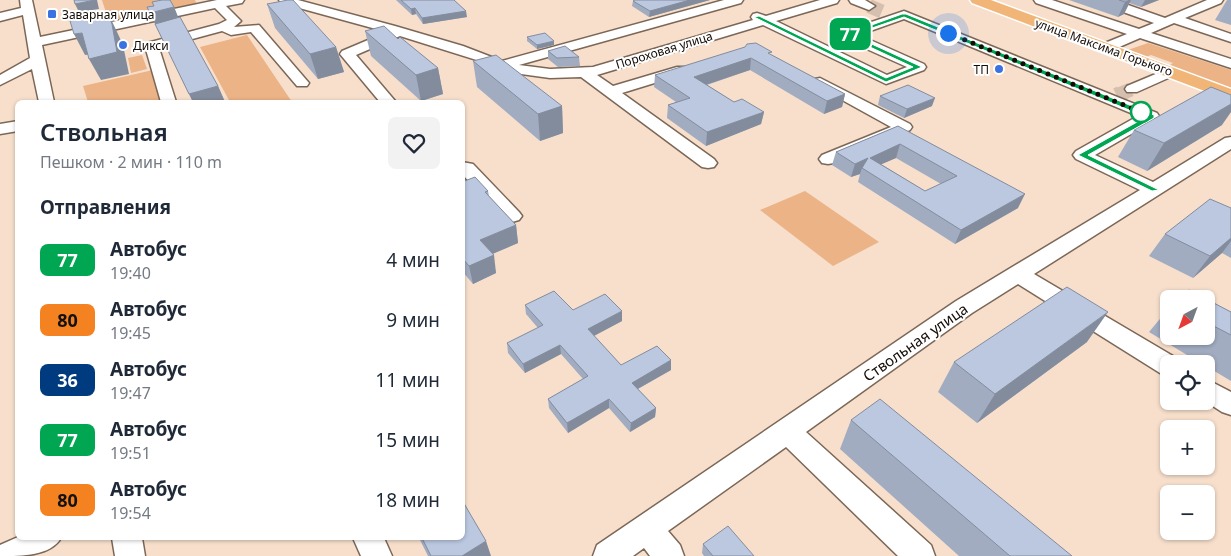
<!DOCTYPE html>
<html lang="ru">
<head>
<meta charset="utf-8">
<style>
  :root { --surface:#fff; --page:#f2f2f3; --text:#1f2937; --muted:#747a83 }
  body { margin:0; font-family:"Noto Sans",sans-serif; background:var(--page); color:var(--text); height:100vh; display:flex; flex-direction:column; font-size:19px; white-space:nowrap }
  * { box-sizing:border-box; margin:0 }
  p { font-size:16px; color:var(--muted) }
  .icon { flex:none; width:28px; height:28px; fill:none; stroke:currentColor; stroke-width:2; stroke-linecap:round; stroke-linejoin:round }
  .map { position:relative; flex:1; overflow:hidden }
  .drawer { position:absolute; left:15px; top:100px; width:450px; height:440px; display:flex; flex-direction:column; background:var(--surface); border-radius:8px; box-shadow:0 1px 4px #0004 }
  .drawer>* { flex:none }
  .badge { padding:0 10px; border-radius:8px; font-size:18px; line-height:32px }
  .needle { width:32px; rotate:221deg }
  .buttons { position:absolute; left:1160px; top:290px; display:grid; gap:10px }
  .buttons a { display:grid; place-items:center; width:55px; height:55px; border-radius:8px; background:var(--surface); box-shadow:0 1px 4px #0004; font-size:25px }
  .you { position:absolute; width:25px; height:25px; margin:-12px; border:4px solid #fff; border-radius:50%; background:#1a73e8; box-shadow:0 0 0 8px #1a73e833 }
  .map>.badge { position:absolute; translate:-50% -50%; box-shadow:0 0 0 2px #fff }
  h2 { padding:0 25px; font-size:19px; line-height:45px }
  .round { display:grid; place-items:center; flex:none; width:52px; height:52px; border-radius:8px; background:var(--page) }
  .summary { display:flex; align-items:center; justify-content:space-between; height:85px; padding:0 25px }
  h1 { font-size:24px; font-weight:600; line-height:38px }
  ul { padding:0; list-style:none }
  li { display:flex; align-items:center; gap:15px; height:60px; padding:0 25px }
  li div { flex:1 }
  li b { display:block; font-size:19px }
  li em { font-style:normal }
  li .badge { min-width:55px; font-weight:700; text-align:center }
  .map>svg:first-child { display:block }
</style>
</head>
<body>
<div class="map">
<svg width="1231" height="556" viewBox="0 0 1231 556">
  <rect width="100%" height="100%" fill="#f7dfcc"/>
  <!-- green -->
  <g fill="#ebb386">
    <path d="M102,0H195L197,5L109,22Z"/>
    <path d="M247,35L292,102H230L200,47Z"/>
    <path d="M1148,43L1231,70V90L1167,67L1173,63L1151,55L1144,58L1125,51Z"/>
    <path d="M142,55L147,69L131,73L128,58Z"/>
    <path d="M153,70L160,102H88L83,86Z"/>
    <path d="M805,191L879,242L833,266L760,210Z"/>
  </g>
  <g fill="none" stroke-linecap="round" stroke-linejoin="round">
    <!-- minor-tunnel-far1 -->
    <g stroke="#d5bfae" stroke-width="14" stroke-dasharray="14 7" stroke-linecap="butt">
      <path d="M869,6L883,12"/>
      <path d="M1118,95L1132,89"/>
    </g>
    <!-- minor-tunnel -->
    <path stroke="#d5bfae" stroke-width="17" stroke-dasharray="17 9" stroke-linecap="butt" d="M1117,96L1121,94"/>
    <defs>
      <g id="minor">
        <path d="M20,0H32L40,37L217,0H244L242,3L226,6L241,21L234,27L259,25L309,83L307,86H297L251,32L231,35L222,31L159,48L176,102H161L145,46L147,43L219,24L227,20L215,8L42,45L54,102H39L32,69L0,85V75L30,58L23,15L0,21V13L21,8Z"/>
        <path d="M279,0H298L395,26L463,46L502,61L724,0H743L741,3L519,65L550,69L593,67L753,20L751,17L753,14L757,13L766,16L820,0H839L837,3L776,21L887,75L907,67L842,38L840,35L842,32L904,11L1157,113L1159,116L1157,119L1095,155L1153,182L1225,138L1231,137V149L1034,274L1178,359L1180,364H1169V375L1160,373L1018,284L972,313L806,432L931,545L935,556H898L786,447L668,531L680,545L684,556H650L644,548L633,556H593L597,545L956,301L1140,190L1076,159L1073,155L1076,151L1138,116L904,19L859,35L924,64L926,67L924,70L886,84L763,25L597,75L613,86L677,67H687L689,70L687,73L622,93L714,159L717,163L714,167L708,168L702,167L581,77L550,78L521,74L400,36L356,55L396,102H380L340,54L342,51L387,32L281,3Z"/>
        <path d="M849,0H865L875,6L869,10L851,3Z"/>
        <path d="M1034,0H1052L1139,29L1154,23L1098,3L1096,0H1114L1165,18L1207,0H1223L1221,3L1185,18L1231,34V42L1174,23L1151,33L1231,59V68L1140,38L1110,51H1100L1098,48L1100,45L1127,34L1036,3Z"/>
        <path d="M1170,68L1175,69L1177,72L1175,75L1137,92H1127L1125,89L1127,86Z"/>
        <path d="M820,78L910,124L912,127L910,130L834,163L828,164L822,163L819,159L822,155L891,127L815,85L813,82L815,79Z"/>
        <path d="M18,121V131L0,134V124Z"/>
        <path d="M462,162L473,164L519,212L522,216L519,220L512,222L505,220L462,174Z"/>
        <path d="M1206,379L1231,392V415L1222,412L1205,401Z"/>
        <path d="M18,537V538H61C50,556 23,556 0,556V545Z"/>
        <path d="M112,538H142L145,556H115Z"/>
        <path d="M353,538H384L392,556H361Z"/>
      </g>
      <path id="major" d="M970,0H991L1231,89V101L972,3Z"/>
    </defs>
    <!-- minor casing -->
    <use href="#minor" stroke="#7c6757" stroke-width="3"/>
    <!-- major casing -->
    <use href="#major" stroke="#fff" stroke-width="3"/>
    <!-- minor -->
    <use href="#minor" fill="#fff" fill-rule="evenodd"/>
    <!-- major -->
    <use href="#major" fill="#f1b677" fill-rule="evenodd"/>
  </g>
  <!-- wall -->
  <g fill="#a1acc1" fill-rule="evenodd">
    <path d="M396,0H454L467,17L423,24L416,14L412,15Z"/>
    <path d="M710,0L649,17L632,6L633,1Z"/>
    <path d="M1069,0H1159L1141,7L1129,3L1124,14L1118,17Z"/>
    <path d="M1227,0H1231V25L1215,20Z"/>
    <path d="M267,4L336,47L344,72L318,79L275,28Z"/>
    <path d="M147,7H174L178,18L218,86L225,102H193Z"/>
    <path d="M365,31L398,39L438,68L443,94L421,101L371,56Z"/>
    <path d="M527,37L554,45L537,49L527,41Z"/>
    <path d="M548,51L579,57L580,66L558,67L548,59Z"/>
    <path d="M771,55L845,94L842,107L824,114L750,70L707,85L734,102L764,112L761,124L706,146L667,118L668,105L676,102L654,87L655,75Z"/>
    <path d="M473,61L562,106L563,133L540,141L477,87Z"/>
    <path d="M880,96L932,106L904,118L878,105Z"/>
    <path d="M1222,125L1147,171L1118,157L1134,130Z"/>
    <path d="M898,126L1018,208L955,244L858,182L860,174L851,177L832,165L836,152ZM896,158L941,184L925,191L881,164Z"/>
    <path d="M462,182L488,191L489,196L516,225L518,243L492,254L496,273L473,284L462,271Z"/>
    <path d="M1231,208V258L1222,253L1193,278L1149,256L1165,234Z"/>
    <path d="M1206,299L1231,312V381L1206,366V364H1202L1149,332L1169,308V336H1206Z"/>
    <path d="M525,305L573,310L622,321L594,336L621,365L671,370L638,389L656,408L655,417L630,432L609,408L568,433L549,408L548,399L583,379L561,354L525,373L508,353L507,343L538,328L526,314Z"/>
    <path d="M1087,342L977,423L938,392L954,362Z"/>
    <path d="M851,420L1072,556H959L840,449Z"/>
    <path d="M419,538H462L491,556H428Z"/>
    <path d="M703,544L754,556H704L702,553Z"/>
  </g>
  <!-- shaded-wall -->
  <g fill="#838c9d">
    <path d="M95,0H97L99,9L79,12L75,4Z"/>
    <path d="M690,0H710L649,17L650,11Z"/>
    <path d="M1130,0H1131L1124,14L1118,17L1125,2Z"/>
    <path d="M1145,0H1159L1141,7Z"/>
    <path d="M174,7L184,31L155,24L161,37L150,13Z"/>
    <path d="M415,8L416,14L412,15L411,9Z"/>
    <path d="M466,11L467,17L423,24L422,18Z"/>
    <path d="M108,13L118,34L123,45L129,74L101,80L89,59Z"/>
    <path d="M82,33L94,54L85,55L74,34Z"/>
    <path d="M554,41V45L537,49V45Z"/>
    <path d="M336,47L344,72L318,79L310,54Z"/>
    <path d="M751,58L750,70L693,89L694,77Z"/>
    <path d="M438,68L443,94L421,101L416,75Z"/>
    <path d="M218,86L225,102H193L189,94Z"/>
    <path d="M845,94L842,107L824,114L827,101Z"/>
    <path d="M935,98L932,106L904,118L907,109Z"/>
    <path d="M1231,104V112L1222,125L1147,171L1164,143Z"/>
    <path d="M562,106L563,133L540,141L538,114Z"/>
    <path d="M764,112L761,124L706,146L707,132Z"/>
    <path d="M900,144L896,158L866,171L870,158Z"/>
    <path d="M868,158L862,168L860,174L851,177L855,164Z"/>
    <path d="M1025,194L1018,208L955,244L961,230Z"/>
    <path d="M516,225L518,243L483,258L480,240Z"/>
    <path d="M1231,238V241L1222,253L1193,278L1210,256Z"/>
    <path d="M494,255L496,273L473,284L469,266Z"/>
    <path d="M622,311V321L588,339V329Z"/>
    <path d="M1108,312L1087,342L977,423L995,394Z"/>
    <path d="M560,345L561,354L525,373L523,364Z"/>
    <path d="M671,360V370L632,392V383Z"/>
    <path d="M609,399V408L568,433L567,423Z"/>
    <path d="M656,408L655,417L630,432L631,423Z"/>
    <path d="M486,541L491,556H462Z"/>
  </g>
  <!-- building -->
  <g fill="#bbc8e0" stroke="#838c9d" fill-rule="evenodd">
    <path d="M74,0H95L75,4Z"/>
    <path d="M162,0H170L174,7L150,13L147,7L154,6L152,2Z"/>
    <path d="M288,0H293L336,47L310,54L267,4Z"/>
    <path d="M401,0H454L466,11L422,18L415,8L411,9Z"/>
    <path d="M635,0H690L650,11L633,1Z"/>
    <path d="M1119,0H1130L1125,2Z"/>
    <path d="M108,13L112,24L117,52L89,59L82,33L74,34L70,21Z"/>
    <path d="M180,17L218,86L189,94L155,24Z"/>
    <path d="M384,26L398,39L400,37L438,68L416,75L365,31Z"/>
    <path d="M545,33L554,41L537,45L527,37Z"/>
    <path d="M756,43L772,52L768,53L845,94L827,101L751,58L694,77L734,102L742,99L764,112L707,132L668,105L690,98L655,75L745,47L747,44Z"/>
    <path d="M565,46L579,57L557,58L548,51Z"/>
    <path d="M496,55L562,106L538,114L473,61Z"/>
    <path d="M908,85L935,98L907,109L880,96Z"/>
    <path d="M1211,87L1231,95V104L1164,143L1134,130Z"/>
    <path d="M898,126L1025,194L961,230L862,168L868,158L855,164L836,152ZM900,144L957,176L925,191L870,158Z"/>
    <path d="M475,177L488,191L485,192L516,225L480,240L494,255L469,266L462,258V182Z"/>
    <path d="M1210,199L1231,208V238L1210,256L1165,234Z"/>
    <path d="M1067,287L1108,312L995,394L954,362Z"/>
    <path d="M1189,290L1231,312V335L1206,322V299H1178Z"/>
    <path d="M554,291L573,310L605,294L622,311L588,329L621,365L657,346L671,360L632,383L656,408L631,423L609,399L567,423L548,399L588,376L560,345L523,364L507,343L543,325L525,305Z"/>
    <path d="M880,399L1072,556H1010L851,420Z"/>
    <path d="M462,500L486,541L462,556H431L422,538H462Z"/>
    <path d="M728,526L754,556H713L703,544Z"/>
  </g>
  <!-- line -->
  <path fill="#00a651" stroke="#fff" d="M902,14H906L1154,115V118L1088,155L1159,190L1152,191L1078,155L1146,117L904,17L852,35L922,67L886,82L754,17L759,16L886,78L913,67L844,35Z"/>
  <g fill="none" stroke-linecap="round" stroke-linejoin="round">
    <!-- walk -->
    <path stroke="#130b06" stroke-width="5" stroke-dasharray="0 9" d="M948,33L1141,112"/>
  </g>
  <!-- markers -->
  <g fill="#3b72e1" stroke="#fff" stroke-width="2">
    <rect x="47" y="9" width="10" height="10" rx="2.5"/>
    <circle cx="123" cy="45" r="5"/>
    <circle cx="999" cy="69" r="5"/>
  </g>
  <circle fill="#fff" stroke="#00a651" stroke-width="2.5" cx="1141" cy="112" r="10"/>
  <g text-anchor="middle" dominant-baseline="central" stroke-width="4" stroke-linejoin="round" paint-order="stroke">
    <!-- far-poi labels -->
    <g font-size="12" fill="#130b06" stroke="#fff" text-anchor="start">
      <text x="62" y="14">Заварная улица</text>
      <text x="133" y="45">Дикси</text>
      <text x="989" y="69" text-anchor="end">ТП</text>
    </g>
    <!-- far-street labels -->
    <g font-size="12" fill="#130b06" stroke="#fff">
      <text transform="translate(1104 47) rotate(20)">улица Максима Горького</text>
      <text transform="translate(664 50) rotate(-17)">Пороховая улица</text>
    </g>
    <!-- street labels -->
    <g font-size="15" fill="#130b06" stroke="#fff">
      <text transform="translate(915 342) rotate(-35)">Ствольная улица</text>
    </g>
  </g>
</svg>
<div class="buttons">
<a><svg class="needle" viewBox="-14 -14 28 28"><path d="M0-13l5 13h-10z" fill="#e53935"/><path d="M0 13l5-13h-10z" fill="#747a83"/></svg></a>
<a><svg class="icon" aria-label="locate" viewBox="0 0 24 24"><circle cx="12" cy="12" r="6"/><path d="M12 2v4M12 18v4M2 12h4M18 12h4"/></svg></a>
<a>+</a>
<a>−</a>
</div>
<div class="you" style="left:948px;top:33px"></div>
<b class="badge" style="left:850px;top:34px;background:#00a651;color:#fff">77</b>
<section class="drawer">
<div class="summary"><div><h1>Ствольная</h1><p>Пешком · 2 мин · 110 m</p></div><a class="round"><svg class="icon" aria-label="heart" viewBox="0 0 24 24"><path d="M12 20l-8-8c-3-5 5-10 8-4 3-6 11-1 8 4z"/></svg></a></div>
<h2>Отправления</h2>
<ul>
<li><span class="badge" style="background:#00a651;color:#fff">77</span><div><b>Автобус</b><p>19:40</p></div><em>4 мин</em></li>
<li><span class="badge" style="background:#f58220;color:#111">80</span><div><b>Автобус</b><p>19:45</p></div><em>9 мин</em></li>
<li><span class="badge" style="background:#003b80;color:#fff">36</span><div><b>Автобус</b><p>19:47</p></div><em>11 мин</em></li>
<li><span class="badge" style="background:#00a651;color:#fff">77</span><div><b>Автобус</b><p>19:51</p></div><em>15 мин</em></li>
<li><span class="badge" style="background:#f58220;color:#111">80</span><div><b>Автобус</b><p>19:54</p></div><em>18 мин</em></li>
</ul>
</section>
</div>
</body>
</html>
